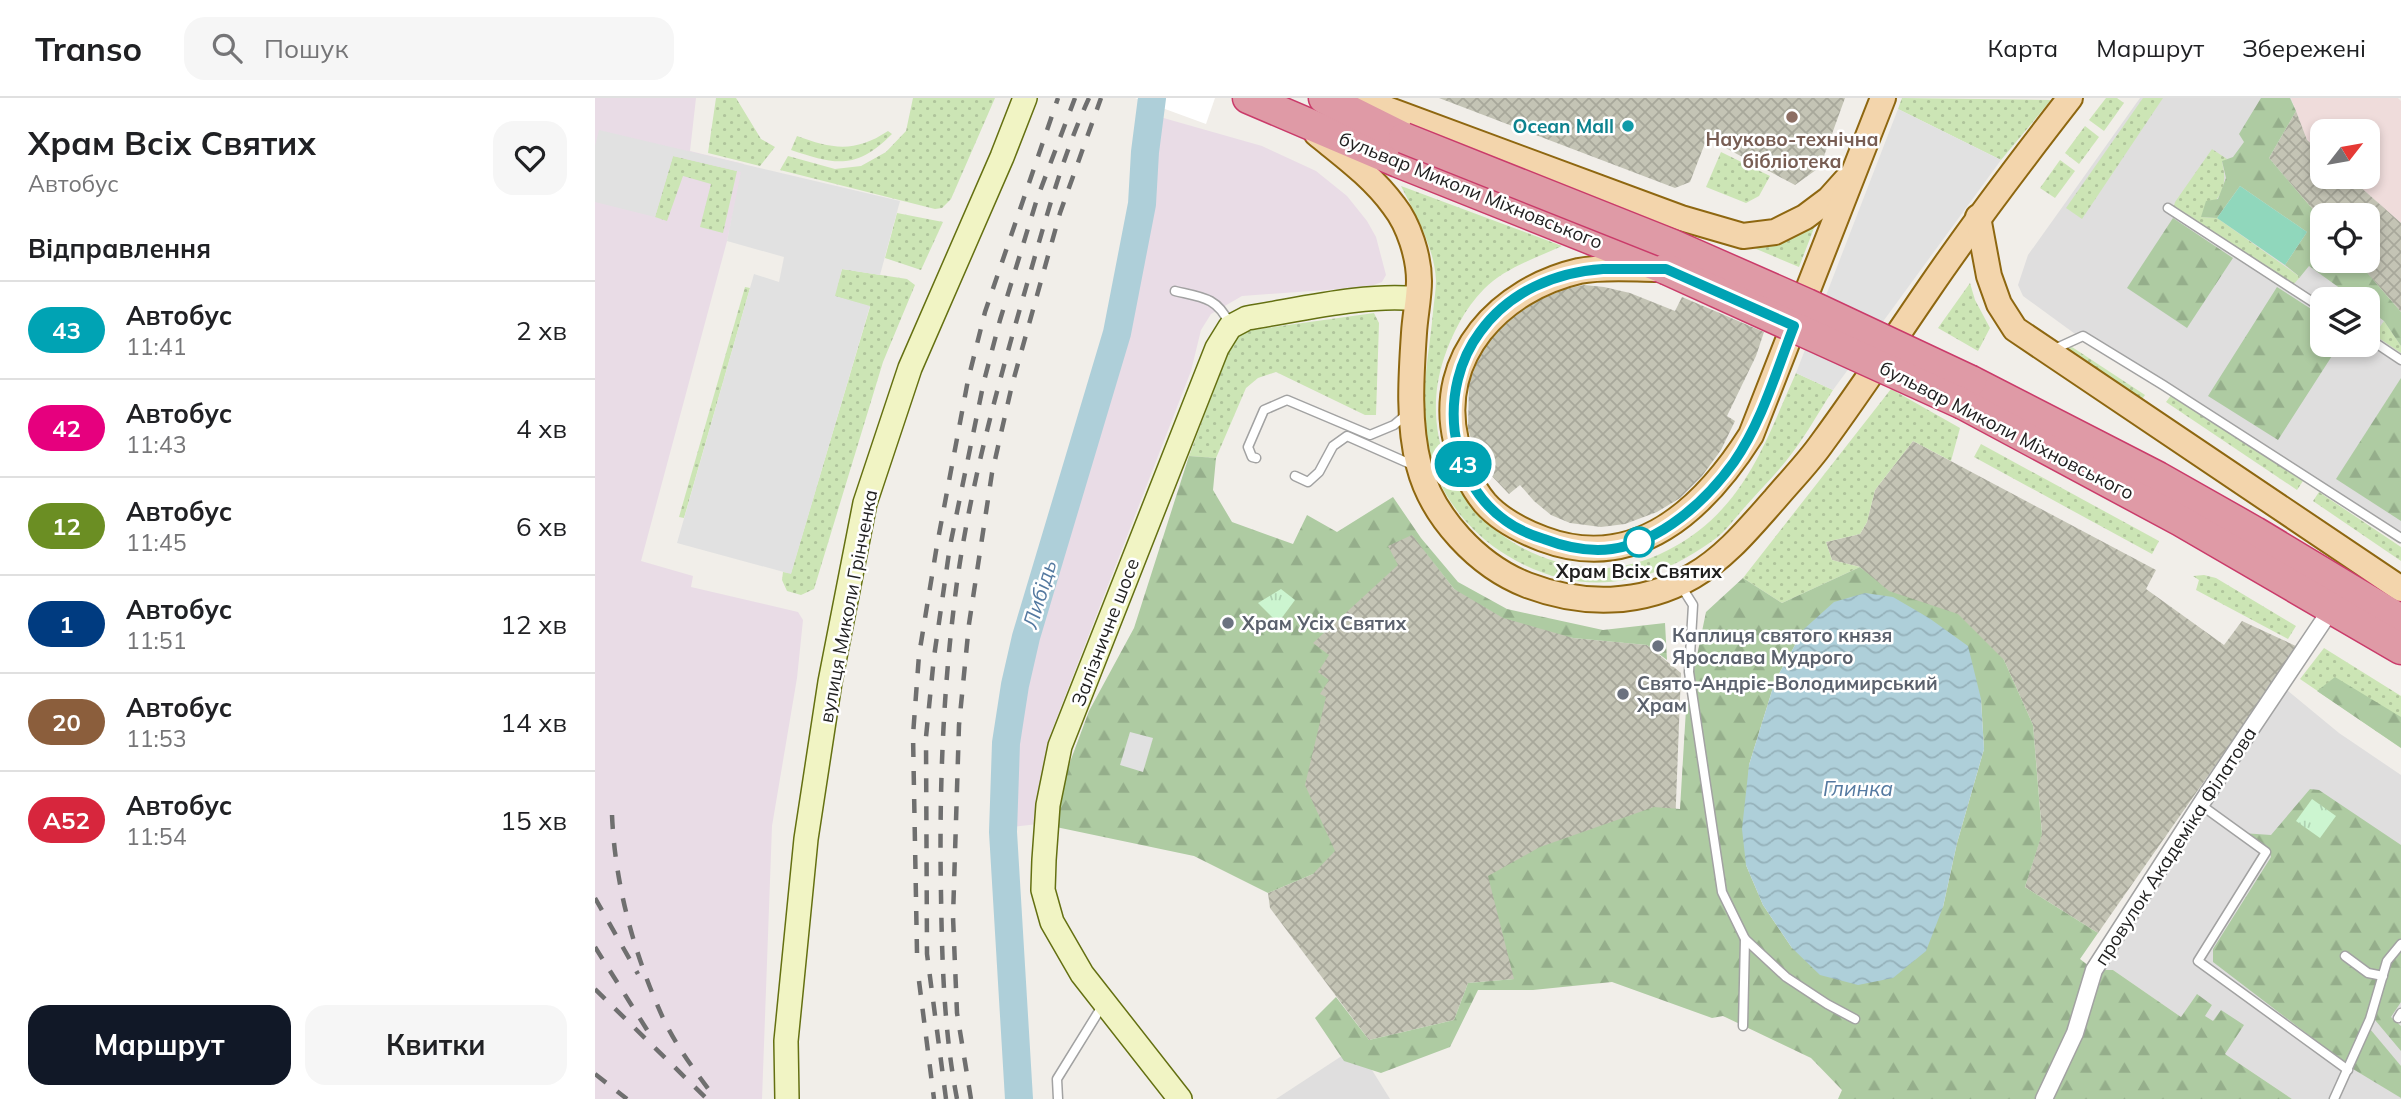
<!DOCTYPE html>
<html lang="uk">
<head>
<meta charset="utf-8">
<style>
  :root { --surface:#fff; --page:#f6f6f6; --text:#202124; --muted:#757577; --line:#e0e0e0; --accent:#111827 }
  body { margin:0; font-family:Mulish,sans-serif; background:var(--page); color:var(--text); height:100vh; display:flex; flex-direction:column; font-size:26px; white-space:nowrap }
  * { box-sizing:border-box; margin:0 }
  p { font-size:23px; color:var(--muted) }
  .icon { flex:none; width:38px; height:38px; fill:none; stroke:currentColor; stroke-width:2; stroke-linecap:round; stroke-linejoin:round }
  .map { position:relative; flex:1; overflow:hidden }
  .sheet { display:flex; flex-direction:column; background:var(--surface); width:595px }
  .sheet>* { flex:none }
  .badge { padding:0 14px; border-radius:23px; font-size:24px; line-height:46px }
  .needle { width:46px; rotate:59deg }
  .fabs { position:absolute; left:1715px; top:21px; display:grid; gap:14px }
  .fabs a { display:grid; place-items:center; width:70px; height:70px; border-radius:14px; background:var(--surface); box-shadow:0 4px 10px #0003; font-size:35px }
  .map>.badge { position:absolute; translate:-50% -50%; box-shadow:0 0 0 4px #fff }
  h2 { padding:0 28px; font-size:26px; line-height:63px }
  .round { display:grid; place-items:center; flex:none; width:74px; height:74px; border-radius:21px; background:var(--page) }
  .overview { display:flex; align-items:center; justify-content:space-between; height:119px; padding:0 28px }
  h1 { font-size:33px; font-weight:700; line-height:52px }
  .button { display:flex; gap:14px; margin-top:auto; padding:14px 28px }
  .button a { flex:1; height:80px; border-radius:21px; background:var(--accent); color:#fff; font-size:28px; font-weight:700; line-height:80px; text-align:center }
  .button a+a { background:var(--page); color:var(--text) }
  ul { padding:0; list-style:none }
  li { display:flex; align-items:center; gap:21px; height:98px; padding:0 28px; border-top:2px solid var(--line) }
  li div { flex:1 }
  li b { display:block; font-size:26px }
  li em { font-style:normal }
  li .badge { min-width:77px; font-weight:700; text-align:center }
  header { display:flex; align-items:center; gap:42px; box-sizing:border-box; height:98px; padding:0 35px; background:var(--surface); border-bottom:2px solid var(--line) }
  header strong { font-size:33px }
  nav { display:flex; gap:38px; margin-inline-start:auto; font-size:24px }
  .search { width:490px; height:63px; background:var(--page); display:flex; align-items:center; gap:18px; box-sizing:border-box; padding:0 24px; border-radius:21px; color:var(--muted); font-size:26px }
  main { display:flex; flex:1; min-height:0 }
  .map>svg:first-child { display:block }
</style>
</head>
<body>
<header>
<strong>Transo</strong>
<div class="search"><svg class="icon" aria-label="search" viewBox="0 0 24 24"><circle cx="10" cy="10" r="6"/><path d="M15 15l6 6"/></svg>Пошук</div>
<nav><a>Карта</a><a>Маршрут</a><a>Збережені</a></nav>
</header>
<main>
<section class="sheet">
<div class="overview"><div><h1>Храм Всіх Святих</h1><p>Автобус</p></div><a class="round"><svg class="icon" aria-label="heart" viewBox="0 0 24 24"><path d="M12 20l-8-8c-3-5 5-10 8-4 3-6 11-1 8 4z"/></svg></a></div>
<h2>Відправлення</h2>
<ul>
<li><span class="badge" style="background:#00a3b4;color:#fff">43</span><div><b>Автобус</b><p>11:41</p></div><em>2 хв</em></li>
<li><span class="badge" style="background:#e6007e;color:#fff">42</span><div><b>Автобус</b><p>11:43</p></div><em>4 хв</em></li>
<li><span class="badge" style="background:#6b8e23;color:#fff">12</span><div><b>Автобус</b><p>11:45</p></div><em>6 хв</em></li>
<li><span class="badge" style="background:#003b80;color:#fff">1</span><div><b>Автобус</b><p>11:51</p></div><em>12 хв</em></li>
<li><span class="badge" style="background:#8b5e3c;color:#fff">20</span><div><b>Автобус</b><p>11:53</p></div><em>14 хв</em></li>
<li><span class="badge" style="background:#d7263d;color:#fff">А52</span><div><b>Автобус</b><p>11:54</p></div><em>15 хв</em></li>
</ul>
<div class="button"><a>Маршрут</a><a>Квитки</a></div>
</section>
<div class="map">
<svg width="1806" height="1001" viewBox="0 0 1806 1001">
  <defs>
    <pattern id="construction-cross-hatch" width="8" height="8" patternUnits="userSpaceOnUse" patternTransform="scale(1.75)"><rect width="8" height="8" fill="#c4c4b5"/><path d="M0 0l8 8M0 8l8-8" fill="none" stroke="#a8a89b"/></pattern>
    <pattern id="grass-dots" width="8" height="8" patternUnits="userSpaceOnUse" patternTransform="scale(1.75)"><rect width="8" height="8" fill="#cce5b5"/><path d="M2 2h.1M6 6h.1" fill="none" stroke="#afc49b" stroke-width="1.8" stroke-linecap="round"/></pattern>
    <pattern id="forest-firs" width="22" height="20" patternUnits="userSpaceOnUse" patternTransform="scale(1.75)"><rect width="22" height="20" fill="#aecba2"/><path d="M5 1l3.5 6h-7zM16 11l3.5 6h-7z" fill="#95ae8b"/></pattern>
    <pattern id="park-tufts" width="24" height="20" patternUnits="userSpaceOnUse" patternTransform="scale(1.75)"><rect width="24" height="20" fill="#ccf5d0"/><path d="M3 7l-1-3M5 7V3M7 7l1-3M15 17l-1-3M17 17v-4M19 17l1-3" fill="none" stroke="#afd2b2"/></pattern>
    <pattern id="water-waves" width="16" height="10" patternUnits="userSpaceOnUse" patternTransform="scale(1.75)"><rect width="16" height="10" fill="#aecfd9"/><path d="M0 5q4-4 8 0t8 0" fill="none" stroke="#95b1ba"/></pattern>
  </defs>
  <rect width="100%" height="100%" fill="#f1eee9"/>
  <!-- residential -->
  <g fill="#dfdede" fill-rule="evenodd">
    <path d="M1545,0H1696L1701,13L1674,60L1727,122V163H1762L1806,214V444L1569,290L1487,241L1428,198L1423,187L1433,157ZM1727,201H1773V247H1727Z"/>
    <path d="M1686,587L1744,635L1806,677V1001H1697L1630,956L1618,924L1609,918L1617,907L1602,897L1586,919L1518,872H1499Z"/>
    <path d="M762,948L795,1001H681Z"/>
  </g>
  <!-- commercial -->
  <path fill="#efdcdb" d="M1696,0H1803L1806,3V125L1754,79H1773V33H1727V55L1712,42Z"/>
  <!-- industrial -->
  <g fill="#e9dce6">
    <path d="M0,0H101L95,53L149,66L132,143L46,463L98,478L96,489L203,514L208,522L202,580L177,728L167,1001H0Z"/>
    <path d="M565,19L667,48L721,73L752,98L772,123L781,139L791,177L787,184L773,189L647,198L616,216L606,232L596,273L455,637L443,726L416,729V649L424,586L529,224Z"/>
  </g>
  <!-- construction -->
  <g fill="url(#construction-cross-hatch)">
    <path d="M844,0H1250L1225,69L1200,87L1112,40L1095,84L1080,90Z"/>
    <path d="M1701,13L1712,42L1727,55V79H1754L1806,125V214L1762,163H1773V117H1727V122L1674,60Z"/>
    <path d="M989,187L1009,189L1035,195L1080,213L1087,199L1169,234L1161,258L1132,318L1140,323L1126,352L1107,378L1085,400L1062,414L1030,426L1006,429L975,425L956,417L939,403L925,387L914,396L892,373L879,352L873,330L874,285L888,249L900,233L915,218L935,206L970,191Z"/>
    <path d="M1318,343L1561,472L1551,491L1629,547L1647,523L1703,549L1503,835L1430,789L1447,735L1438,627L1409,562L1289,491L1265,469L1237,462L1231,444L1265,436L1272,424L1280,392Z"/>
    <path d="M800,414L859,491L978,540L1052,547L1086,575L1079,755L919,881L873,885L859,922L774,942L675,810L673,795L718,776L630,672Z"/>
  </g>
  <!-- grass -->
  <g fill="url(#grass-dots)">
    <path d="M121,0H141L166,41L180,49L165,68L113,55Z"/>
    <path d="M318,0H400L356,101L347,110L340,111L185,72L193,58L240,71L266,68L291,54L311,33Z"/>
    <path d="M1307,0L1456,2L1406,62L1303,11Z"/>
    <path d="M1511,0H1522L1529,5L1509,33L1494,22Z"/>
    <path d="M1548,0H1568L1487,121L1471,110Z"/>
    <path d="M1490,28L1504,39L1484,66L1470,55Z"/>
    <path d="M293,33L297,36C261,72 241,67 196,52L202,38C237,51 260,55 293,33Z"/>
    <path d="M1617,51L1632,61L1627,64C1634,91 1624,100 1606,119L1622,120L1705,179L1698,187L1579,108L1580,104Z"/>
    <path d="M1126,54L1175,78L1164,98L1151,105L1111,89Z"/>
    <path d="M78,58L142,73L128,135L105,129L116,86L88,78L72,123L60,119Z"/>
    <path d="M1465,62L1480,73L1460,100L1445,90Z"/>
    <path d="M806,88L967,148C941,160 910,170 889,191C870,210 857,236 849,260C815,362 892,463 997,470C1045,473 1097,445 1128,410C1163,372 1180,321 1201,275L1238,292C1223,315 1209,341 1191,363C1178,379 1163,394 1149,410C1140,420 1131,433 1120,441C1055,489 984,501 913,458C874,435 843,396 833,351C823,306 834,259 838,214C839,203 841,192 841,182C839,148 821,118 806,88Z"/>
    <path d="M302,115L348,124L326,172L290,160Z"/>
    <path d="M1221,125L1204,169L1159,150L1196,140Z"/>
    <path d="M247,171L312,181L320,187L288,264L219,491L206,497L192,493L187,482L188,474L196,475L275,209L239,198Z"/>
    <path d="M1375,185L1380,202L1395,230L1383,253L1343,230Z"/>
    <path d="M150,189L155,190L89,420L84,419Z"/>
    <path d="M779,215L784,225L781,317H770L681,274L663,280L651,290L621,360L594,358L637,245L650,233Z"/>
    <path d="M1789,223L1806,248V255L1779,237Z"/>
    <path d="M1477,249L1550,297L1545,304L1468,253Z"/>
    <path d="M1296,291L1365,330L1356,363L1318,343L1280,392L1272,424L1265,436L1231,444L1237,462L1265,469L1187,505L1148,480Z"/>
    <path d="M1577,296L1708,383L1702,392L1571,304Z"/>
    <path d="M1386,346L1564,443L1557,456L1379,359Z"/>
    <path d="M1724,394L1806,449V463L1718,403Z"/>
    <path d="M1609,477L1621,480L1701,528L1693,541L1601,492L1604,482L1598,478Z"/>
    <path d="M1729,550L1806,598V650L1705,581Z"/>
  </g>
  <!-- forest -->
  <g fill="url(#forest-firs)" fill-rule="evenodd">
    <path d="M1666,0H1695L1701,13L1674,60L1727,122V163H1762L1806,214V248L1789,223L1773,211V201H1760L1714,168L1705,179L1690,167L1712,134L1645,88L1622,120L1606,119L1611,103L1623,101L1631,80L1627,63L1638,59L1649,44L1644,36Z"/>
    <path d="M1578,120L1638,160L1592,230L1532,190Z"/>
    <path d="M1682,189L1727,218V247H1744L1683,342L1613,298Z"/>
    <path d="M1806,280V423L1741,381Z"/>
    <path d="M594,358L621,360L618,392L637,424L698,446L712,417L742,434L798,399L826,440L863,484L912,511L1008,532L1070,525L1072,562L1052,547L978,540L908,520L859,491L817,437L793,448L803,467L718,545L734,557L723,574L734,582L725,596L731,599L710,687L740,753L718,776L673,795L599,758L461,729L462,699L494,613L539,530Z"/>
    <path d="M1265,469L1294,493L1363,516L1409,562L1438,627L1447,736L1430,789L1503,835L1485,861L1499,872H1518L1586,919L1602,896L1617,907L1610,918L1618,923L1626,912L1649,927L1630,956L1697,1001H1243L1247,992L1216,960L1128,918L1117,920L1017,884L938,892H883L855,949L786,975L749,963L720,920L741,899L774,942L859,922L873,885L919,881L893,778L945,749L1059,709L1085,711L1091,611L1111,514L1148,480L1187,505ZM1209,531L1386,601L1389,651L1362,745L1348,809L1197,850L1168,807L1151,767L1154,667L1180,583Z"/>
    <path d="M1740,579L1806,619V650L1722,593Z"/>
    <path d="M1715,691L1724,692L1806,747V841L1790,861L1772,919L1750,965L1618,864V851L1676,759L1675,753L1647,735L1676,737Z"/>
    <path d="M1806,853V904L1796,919L1806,928V953L1780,922L1796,865Z"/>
    <path d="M1775,931L1806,968V1000L1758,971Z"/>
  </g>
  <!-- park -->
  <g fill="url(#park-tufts)">
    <path d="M686,491L700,502L683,525L663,505Z"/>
    <path d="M1717,701L1741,718L1725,740L1701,723Z"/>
  </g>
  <!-- pitch -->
  <path fill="#90d7bc" d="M1645,88L1712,134L1690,167L1622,120Z"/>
  <!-- parking -->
  <g fill="#e1e1e1">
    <path d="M1303,11L1406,62L1238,292L1201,275Z"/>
    <path d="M4,32L305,103L285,177L247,171L240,198L275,208L196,476L82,445L159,176L184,184L189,159L132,143L146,74L78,58L60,119L0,104V48Z"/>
    <path d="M535,634L558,640L548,674L525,667Z"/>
  </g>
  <!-- water -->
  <path fill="url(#water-waves)" d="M1270,495L1298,499L1334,520L1373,548L1386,601L1389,651L1362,745L1348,809L1331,853L1298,880L1263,887L1225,877L1197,850L1168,807L1151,767L1147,731L1154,667L1180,583L1209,531L1239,504Z"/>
  <!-- pier -->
  <path fill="#fff" d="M540,0H620L611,26Z"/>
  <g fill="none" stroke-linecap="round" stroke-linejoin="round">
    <!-- river -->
    <path stroke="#aecfd9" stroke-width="28" d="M424,1001L408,734L411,645L420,587L431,539L522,235L547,106L550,54L557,0"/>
    <defs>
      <g id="lane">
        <path d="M1573,110L1727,210"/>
        <path d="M580,193C606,199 622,199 634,225"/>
        <path d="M1773,240L1806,262"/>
        <path d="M1460,255L1464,249L1488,238L1568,287L1806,440"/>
        <path d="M661,360L657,359L653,349L669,312L692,302L775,337L799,327L812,316"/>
        <path d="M700,378L713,384L724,374L738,348L752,338L820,368"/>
        <path d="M1086,488L1098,507L1094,574L1127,794L1150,841L1191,879L1232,906L1260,921"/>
        <path d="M1606,707L1671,754L1603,863L1753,972"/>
        <path d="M1750,858L1773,875L1788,878"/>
        <path d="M1803,920L1806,915"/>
        <path d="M1148,928L1150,841"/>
        <path d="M463,1001L462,981L509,905"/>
        <path d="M1739,1001L1775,921L1792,863L1806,846"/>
      </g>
      <path id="street" d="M1449,1001L1480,935L1499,872L1615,692L1737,510"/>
      <g id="secondary">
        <path d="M192,1001L191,943L211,741L235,584L270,405L315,270L407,59L430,0"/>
        <path d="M585,1001L487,876L457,824L448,792L449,762L453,707L465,648L622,250L635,229L652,220C703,212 773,195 822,201"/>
      </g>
      <g id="primary">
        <path d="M762,0L1086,120L1148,138L1180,134L1210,119L1234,101L1251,82"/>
        <path d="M722,36C749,58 778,79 799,108C814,127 824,159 824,183C824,200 820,218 819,235C816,279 813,326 824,368C837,419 883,468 932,487C987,508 1046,508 1098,478C1131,459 1155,429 1180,401C1196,382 1213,365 1227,345C1264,295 1298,243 1333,192C1378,126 1426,63 1475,0"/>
        <path d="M1383,119L1394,178L1404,206L1420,231L1806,491"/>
        <path d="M1064,171C1038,171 1009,168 984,173C906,191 841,258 861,343C866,365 875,387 890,405C905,422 927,433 948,441C1041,476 1109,411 1156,337L1288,0"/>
      </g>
      <g id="highway">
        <path d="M653,0L803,64L1071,171"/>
        <path d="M729,0L809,40"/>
        <path d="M1376,283L1563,379L1660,434L1806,522"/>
        <path d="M1368,306L1586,423L1806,551"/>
      </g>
    </defs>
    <!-- lane casing -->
    <use href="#lane" stroke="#a2a2a2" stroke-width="11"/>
    <!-- street casing -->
    <use href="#street" stroke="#a2a2a2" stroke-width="19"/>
    <!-- secondary casing -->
    <use href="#secondary" stroke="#647011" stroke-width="26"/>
    <!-- primary casing -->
    <use href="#primary" stroke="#8e6710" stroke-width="28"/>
    <!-- highway casing -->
    <use href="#highway" stroke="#ca3b6a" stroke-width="33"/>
    <!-- lane -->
    <use href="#lane" stroke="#fff" stroke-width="8"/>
    <!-- street -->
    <use href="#street" stroke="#fff" stroke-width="16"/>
    <!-- secondary -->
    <use href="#secondary" stroke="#f1f4c4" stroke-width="23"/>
    <!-- primary -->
    <use href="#primary" stroke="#f3d5ac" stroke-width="24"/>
    <!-- highway -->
    <use href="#highway" stroke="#df9aa6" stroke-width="30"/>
    <!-- rail -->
    <g stroke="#6f6f6f" stroke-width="4.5" stroke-dasharray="14 14" stroke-linecap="butt">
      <path d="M17,717C20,787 39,856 68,920C81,948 102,976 121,1001"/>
      <path d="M0,800L43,876"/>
      <path d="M0,849L54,935"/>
      <path d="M322,855L318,637L324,557L342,447L373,282L390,214L463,0"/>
      <path d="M324,883L339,1001"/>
      <path d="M0,891L112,1001"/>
      <path d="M0,976L32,1001"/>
      <path d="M351,1001L332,856L331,639L339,559L355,448L389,283L405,222L442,101L480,0"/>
      <path d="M362,1001C349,934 347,864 346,796C344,691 348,588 362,484C376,384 404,283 432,186C450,124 467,59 494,0"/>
      <path d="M376,1001L362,915L358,819L364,627L374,526L397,375L417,287L465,115L506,0"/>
    </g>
    <defs>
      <g id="highway-bridge">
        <path d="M809,40L1078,147L1212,206L1376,283"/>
        <path d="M1071,171L1368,306"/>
      </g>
    </defs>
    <!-- highway-bridge casing -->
    <use href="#highway-bridge" stroke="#ca3b6a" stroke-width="33" stroke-linecap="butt"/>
    <!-- highway-bridge -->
    <use href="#highway-bridge" stroke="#df9aa6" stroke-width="30"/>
  </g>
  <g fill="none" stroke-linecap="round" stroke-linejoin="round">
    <defs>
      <path id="line" d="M1008,171H1071L1199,228C1181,274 1167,324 1139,364C1111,403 1066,444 1017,451C994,454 970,449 949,441C936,437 922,431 911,423C851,381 843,290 885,234C914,194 960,174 1008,171Z"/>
    </defs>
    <!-- line casing -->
    <use href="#line" stroke="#fff" stroke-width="16"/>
    <!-- line -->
    <use href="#line" stroke="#00a3b4" stroke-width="10"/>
  </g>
  <!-- markers -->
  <circle fill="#8d6e63" stroke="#fff" stroke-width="2.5" cx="1197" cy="19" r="7"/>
  <circle fill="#0f9aa8" stroke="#fff" stroke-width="2.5" cx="1033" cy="28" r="7"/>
  <circle fill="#fff" stroke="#00a3b4" stroke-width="3.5" cx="1044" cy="444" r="14"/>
  <g fill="#6b7280" stroke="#fff" stroke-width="2.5">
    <circle cx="633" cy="525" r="7"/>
    <circle cx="1063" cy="548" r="7"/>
    <circle cx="1028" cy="596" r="7"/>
  </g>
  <g text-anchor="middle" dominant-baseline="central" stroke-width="5" stroke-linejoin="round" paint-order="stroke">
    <!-- culture labels -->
    <g font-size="19" font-weight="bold" fill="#0d838f" stroke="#fff" text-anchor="end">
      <text x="1019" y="28">Ocean Mall</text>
    </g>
    <!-- education labels -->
    <g font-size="19" font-weight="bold" fill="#785e54" stroke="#fff">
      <text x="1197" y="41">Науково-технічна<tspan x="1197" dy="22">бібліотека</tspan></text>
    </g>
    <!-- street labels -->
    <g font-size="19" fill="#212121" stroke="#fff">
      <text transform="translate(876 92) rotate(22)">бульвар Миколи Міхновського</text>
      <text transform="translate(1412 332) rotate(27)">бульвар Миколи Міхновського</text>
      <text transform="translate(253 508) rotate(-79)">вулиця Миколи Грінченка</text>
      <text transform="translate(510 534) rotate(-69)">Залізничне шосе</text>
      <text transform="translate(1580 748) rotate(-57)">провулок Академіка Філатова</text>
    </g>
    <!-- stop labels -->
    <g font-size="19" font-weight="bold" fill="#212121" stroke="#fff">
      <text x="1044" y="473">Храм Всіх Святих</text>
    </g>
    <!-- worship labels -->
    <g font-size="19" font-weight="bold" fill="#5b616d" stroke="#fff" text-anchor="start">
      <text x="647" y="525">Храм Усіх Святих</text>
      <text x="1077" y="537">Каплиця святого князя<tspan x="1077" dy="22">Ярослава Мудрого</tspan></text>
      <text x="1042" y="585">Свято-Андріє-Володимирський<tspan x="1042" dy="22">Храм</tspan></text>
    </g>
    <!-- water labels -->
    <g font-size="21" font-style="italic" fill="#5479a0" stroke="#fff">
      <text transform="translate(444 496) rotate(-73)">Либідь</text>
      <text x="1263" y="690">Глинка</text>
    </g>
  </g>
</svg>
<div class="fabs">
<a><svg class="needle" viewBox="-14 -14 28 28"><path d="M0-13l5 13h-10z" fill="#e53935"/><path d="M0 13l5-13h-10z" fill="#757577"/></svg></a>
<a><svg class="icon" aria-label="locate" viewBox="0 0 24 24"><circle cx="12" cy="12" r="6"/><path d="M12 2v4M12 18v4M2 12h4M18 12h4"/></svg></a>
<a><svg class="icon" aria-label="layers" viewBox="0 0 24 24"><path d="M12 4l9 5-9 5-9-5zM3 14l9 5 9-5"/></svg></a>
</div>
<b class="badge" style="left:868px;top:366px;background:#00a3b4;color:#fff">43</b>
</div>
</main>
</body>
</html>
